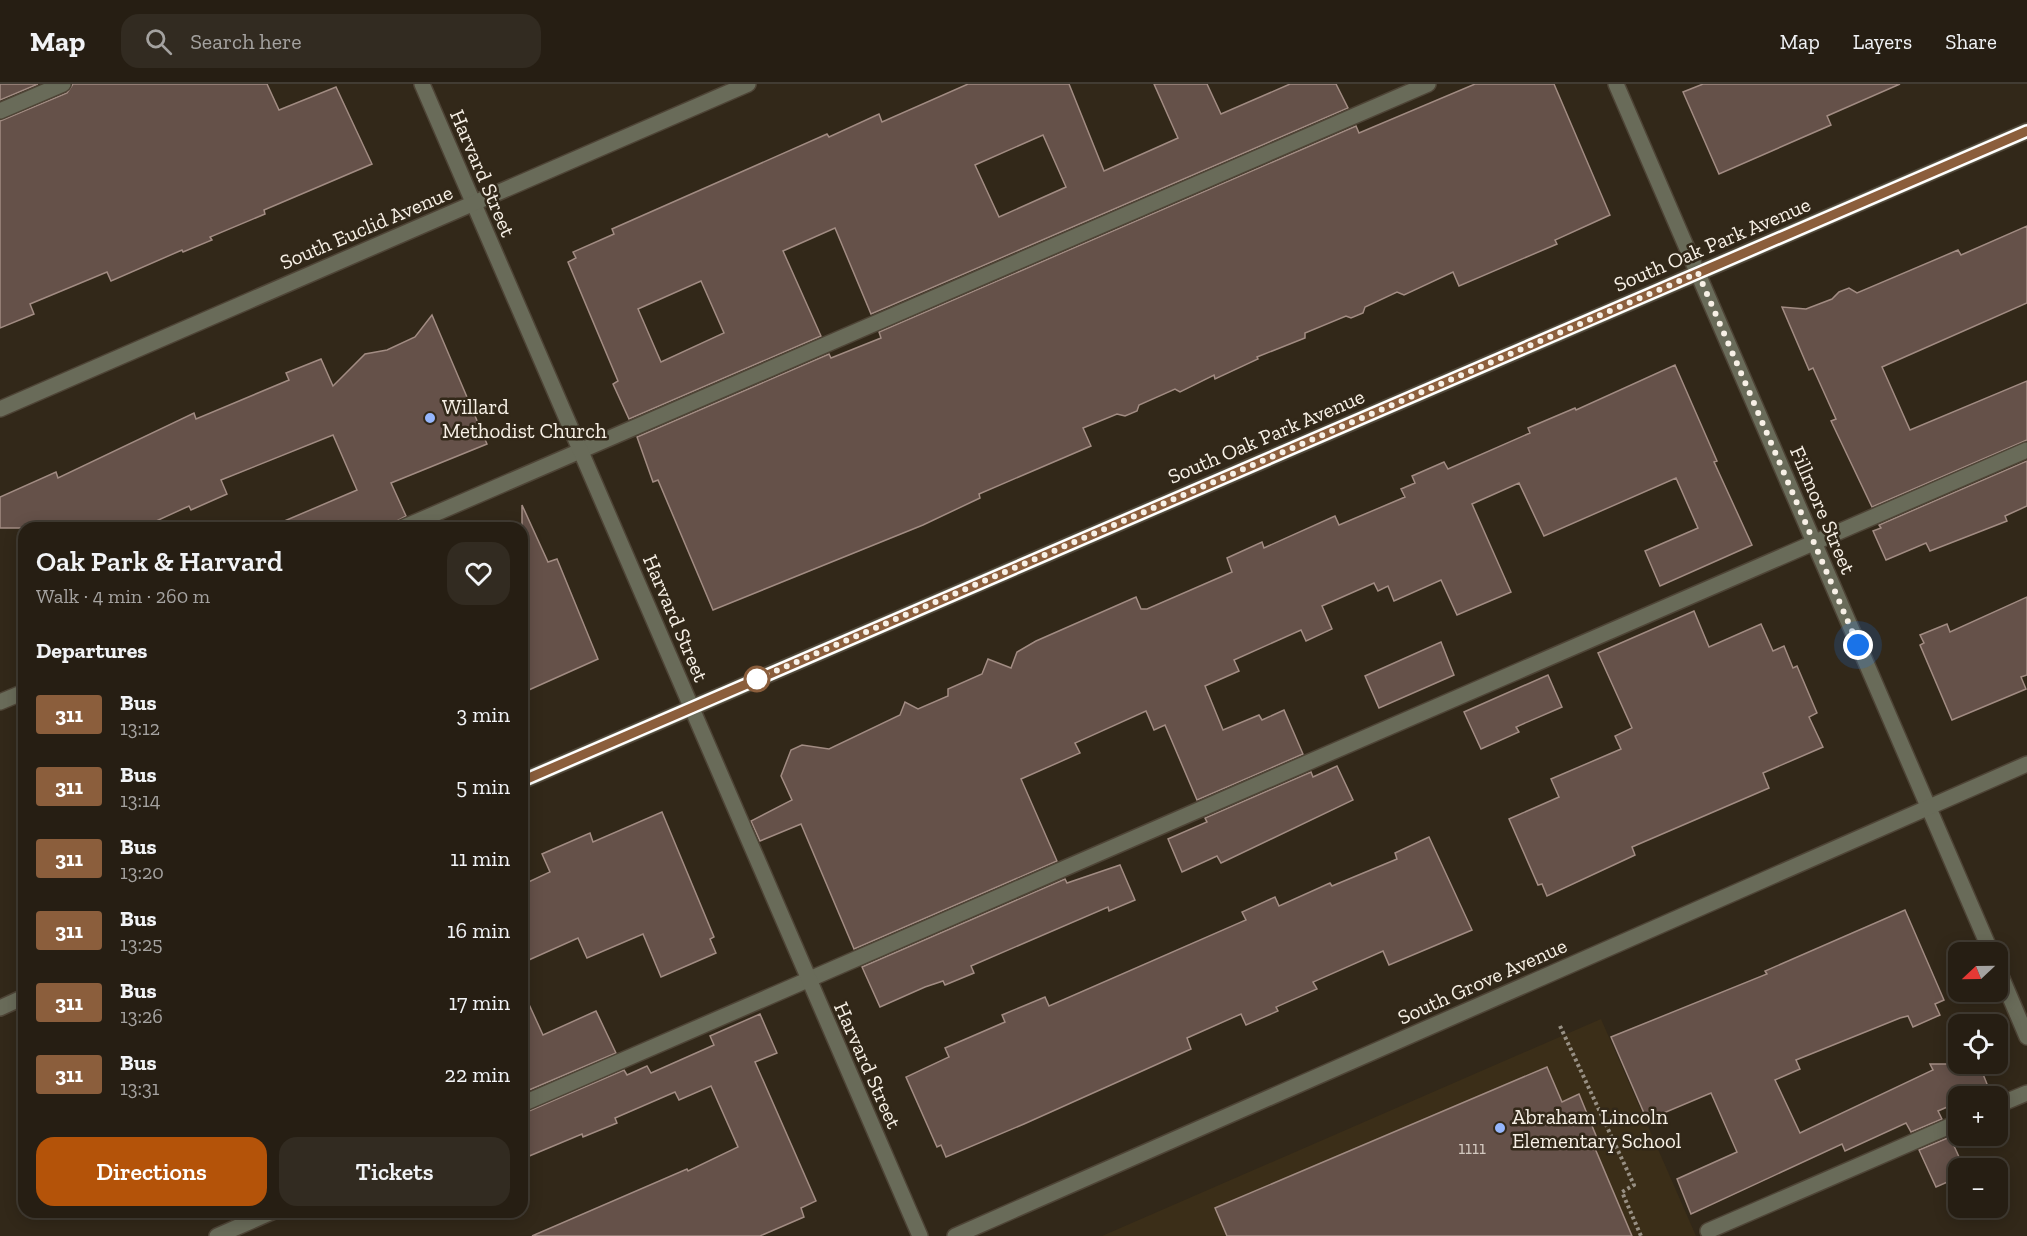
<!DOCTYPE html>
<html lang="en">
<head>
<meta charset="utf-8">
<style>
  :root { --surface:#261e13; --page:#322b21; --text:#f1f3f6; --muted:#a4a2a0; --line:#423c33; --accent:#b45309 }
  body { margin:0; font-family:"Zilla Slab",serif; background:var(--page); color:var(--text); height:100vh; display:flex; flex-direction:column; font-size:22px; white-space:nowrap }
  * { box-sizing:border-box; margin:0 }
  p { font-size:20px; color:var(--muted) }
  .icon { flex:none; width:33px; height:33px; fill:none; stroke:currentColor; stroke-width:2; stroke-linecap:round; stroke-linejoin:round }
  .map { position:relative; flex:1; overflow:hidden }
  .drawer { position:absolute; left:18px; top:438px; width:510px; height:696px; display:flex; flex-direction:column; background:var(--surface); border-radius:18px; box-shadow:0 3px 15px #0003,0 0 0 2px var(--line) }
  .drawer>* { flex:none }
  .badge { padding:0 12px; border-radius:4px; font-size:21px; line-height:39px }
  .needle { width:39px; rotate:248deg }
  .fabs { position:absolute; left:1948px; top:858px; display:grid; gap:12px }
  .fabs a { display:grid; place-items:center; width:60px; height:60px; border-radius:12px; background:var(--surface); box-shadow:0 3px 15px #0003,0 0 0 2px var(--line); font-size:30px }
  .you { position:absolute; width:30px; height:30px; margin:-15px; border:4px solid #fff; border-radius:50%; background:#1a73e8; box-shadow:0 0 0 9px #1a73e833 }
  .map>.badge { position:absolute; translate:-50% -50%; box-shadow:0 0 0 3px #fff }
  h2 { padding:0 18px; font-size:22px; line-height:54px }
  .round { display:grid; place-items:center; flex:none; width:63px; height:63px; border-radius:18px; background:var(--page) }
  .head { display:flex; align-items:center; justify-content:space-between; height:102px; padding:0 18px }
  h1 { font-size:28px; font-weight:600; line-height:45px }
  .action { display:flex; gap:12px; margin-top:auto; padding:12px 18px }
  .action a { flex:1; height:69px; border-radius:18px; background:var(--accent); color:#fff; font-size:24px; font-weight:600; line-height:69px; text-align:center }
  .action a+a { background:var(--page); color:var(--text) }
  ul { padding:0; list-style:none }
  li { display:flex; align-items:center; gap:18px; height:72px; padding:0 18px }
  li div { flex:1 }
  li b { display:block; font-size:22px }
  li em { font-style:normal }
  li .badge { min-width:66px; font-weight:700; text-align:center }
  header { display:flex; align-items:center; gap:36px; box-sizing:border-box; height:84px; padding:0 30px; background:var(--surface); border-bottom:2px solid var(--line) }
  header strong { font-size:28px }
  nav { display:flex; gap:33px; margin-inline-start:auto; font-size:21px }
  .search { width:420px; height:54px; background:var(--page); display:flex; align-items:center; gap:15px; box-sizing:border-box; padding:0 21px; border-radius:18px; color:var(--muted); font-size:22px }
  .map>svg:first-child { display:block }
</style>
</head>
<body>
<header>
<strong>Map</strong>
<div class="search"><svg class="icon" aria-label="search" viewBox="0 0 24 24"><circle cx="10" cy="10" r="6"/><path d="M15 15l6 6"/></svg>Search here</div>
<nav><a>Map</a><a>Layers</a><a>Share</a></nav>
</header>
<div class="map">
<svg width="2027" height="1152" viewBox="0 0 2027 1152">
  <rect width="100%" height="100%" fill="#322819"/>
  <!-- built -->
  <path fill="#3b2e18" d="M1601,935L1696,1152H1102Z"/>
  <!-- building -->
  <g fill="#655149" stroke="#a28c83" stroke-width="1.5" fill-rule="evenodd">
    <path d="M0,0H38L0,16Z"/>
    <path d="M73,0H267L279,26L336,3L372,80L264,126L265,130L210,153L212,156L183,168L182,166L111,197L107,188L30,220L34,230L0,244V37L67,9Z"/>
    <path d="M968,0H1069L1104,87L1178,54L1154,0H1207L1221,30L1290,0H1336L1348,24L871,230L835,144L783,167L821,252L629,335L613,300L618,297L568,178L576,174L573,168L614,150L612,145L827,50L829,53L879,30L882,38ZM1043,51L1066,103L999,133L975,81ZM701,197L724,249L661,278L638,225Z"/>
    <path d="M1475,0H1554L1610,131L1555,156L1557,160L1459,202L1453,188L1404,211L1397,208L1365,223L1363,229L1351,234L1346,232L1305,249V254L1257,273L1258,275L1215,295L1214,291L1180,308L1175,305L1139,321L1137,327L1125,332L1117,330L1083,344L1091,362L979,410L980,414L923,441L713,526L658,396L653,398L637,353L829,270L831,274L881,254L879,248L1356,42L1359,49Z"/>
    <path d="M1703,0H1900L1827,32L1831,41L1719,90L1683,8Z"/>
    <path d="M2027,142V219L1882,283L1910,346L2027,297V356L1872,423L1831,337L1836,335L1813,284L1809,286L1782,223L1806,225L1832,215L1839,208L1849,204L1857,209L1958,166L1961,171Z"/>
    <path d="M432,231L487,360L391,399L406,432L395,438L392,444H268L357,406L333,351L221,396L227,410L191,426L189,422L141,444H0V413L56,388L58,394L194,329L196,335L289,296L286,289L321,275L333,302L365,270L387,266L415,253Z"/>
    <path d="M1675,281L1717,377L1714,378L1752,461L1660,502L1645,467L1698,444L1676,394L1544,452L1519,399L1472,420L1511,508L1457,531L1441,496L1394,517L1388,502L1378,507L1374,499L1322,522L1332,545L1306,557L1301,546L1234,576L1239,587L1205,602L1223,646L1259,631L1262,636L1284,626L1303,670L1197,716L1165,641L1154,646L1146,627L1075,659L1080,669L1021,695L1057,777L854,865L801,740L760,757L751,737L792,716L781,692L791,666L802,661L829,665L900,631L905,618L918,625L948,612V605L982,590L988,575L1011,584L1017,568L1036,557L1136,513L1141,525H1147L1232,488L1227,474L1262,458L1264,464L1335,432L1339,441L1405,413L1401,405L1415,399L1412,392L1444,378L1448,385L1530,349L1528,344L1575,324L1576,326Z"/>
    <path d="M2027,377V422L2005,432L2007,437L1930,467L1926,459L1886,476L1873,447L1881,444L1879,441Z"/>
    <path d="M522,421L548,478L557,475L598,575L522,609Z"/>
    <path d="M2027,513V591L2021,593L2026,605L1952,636L1920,561L1924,559L1920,551L1947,540L1950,548Z"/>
    <path d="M1694,527L1709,563L1761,540L1773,567L1784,562L1793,584L1797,582L1817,629L1809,633L1823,663L1763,689L1769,704L1632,763L1635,771L1547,812L1542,800L1538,801L1509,735L1559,713L1551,695L1621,665L1615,652L1632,644L1598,569Z"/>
    <path d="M1441,558L1454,591L1379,624L1365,592Z"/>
    <path d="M1548,591L1562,623L1516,643L1519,648L1481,665L1464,628Z"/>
    <path d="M1337,682L1353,716L1221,779L1217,772L1182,788L1168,755L1207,738L1205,734L1311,688L1313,693Z"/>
    <path d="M662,728L714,853L710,855L716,869L661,893L643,850L587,874L578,854L522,879V801L550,788L542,770L590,749L593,758Z"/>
    <path d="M1429,753L1472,846L1389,881L1383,867L1313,898L1317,905L1276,923L1278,927L1246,941L1241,930L1187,954L1191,965L1024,1040L946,1073L941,1061L937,1063L906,993L949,973L945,964L1005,938L1002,931L1045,913L1049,922L1246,836L1242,828L1275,813L1279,822L1330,799L1332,802L1397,775L1395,769Z"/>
    <path d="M1120,781L1135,816L1109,827L1108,823L971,882L974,889L945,901L943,897L925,903L880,923L862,883L1065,795L1067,799Z"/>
    <path d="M1905,826L1944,916L1935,920L1940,931L1913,943L1908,932L1900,934L1796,976L1800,985L1775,996L1800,1049L1933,986L1930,980H1979L1989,1005L1972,1012H1959V1018L1938,1027L1942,1035L1911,1048L1906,1039L1845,1067L1842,1060L1691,1130L1677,1095L1737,1068L1711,1009L1647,1036L1611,953L1767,890L1765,887Z"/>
    <path d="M522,905L543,951L596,927L616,969L522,1009Z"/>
    <path d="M760,930L777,969L755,978L816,1117L801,1124L804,1133L760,1152H532L687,1085L688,1087L738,1063L711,1002L679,1016L675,1008L615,1034L617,1039L583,1053L582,1050L522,1075V1030L624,986L627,991L647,982L651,989L714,961L710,952Z"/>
    <path d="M1547,983L1562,1018L1579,1010L1599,1059L1594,1062L1632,1152H1227L1215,1124Z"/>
    <path d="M1950,1053L1964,1084H1959V1093L1936,1103L1919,1066Z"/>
  </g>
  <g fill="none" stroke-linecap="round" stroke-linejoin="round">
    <defs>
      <g id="service">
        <path d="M0,27L63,0"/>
        <path d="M402,444L1428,0"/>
        <path d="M0,618L24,608"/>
        <path d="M522,1020L2027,366"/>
        <path d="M1998,1021L2027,1009"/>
        <path d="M1708,1147L1959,1038"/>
        <path d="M217,1152L272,1128"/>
      </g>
      <g id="minor">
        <path d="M422,0L920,1152"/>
        <path d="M1616,0L1991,868"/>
        <path d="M0,325L748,0"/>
        <path d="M1998,885L2027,953"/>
        <path d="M955,1152L2027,680"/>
      </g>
      <g id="tertiary">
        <path d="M522,697L2027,47"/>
        <path d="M0,924L24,913"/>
      </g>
    </defs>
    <!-- service casing -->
    <use href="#service" stroke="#4e4436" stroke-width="18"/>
    <!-- minor casing -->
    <use href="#minor" stroke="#4e4436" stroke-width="18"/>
    <!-- tertiary casing -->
    <use href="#tertiary" stroke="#4e4436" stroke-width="18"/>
    <!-- path -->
    <path stroke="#989084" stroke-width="4" stroke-dasharray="3 3" stroke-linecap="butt" d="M1560,942L1634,1101L1622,1108L1641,1152"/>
    <!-- service -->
    <use href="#service" stroke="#696b59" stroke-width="15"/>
    <!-- minor -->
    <use href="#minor" stroke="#696b59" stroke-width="15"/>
    <!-- tertiary -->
    <use href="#tertiary" stroke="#696b59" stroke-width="15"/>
  </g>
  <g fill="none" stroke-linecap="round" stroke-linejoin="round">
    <defs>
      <path id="line" d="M522,697L2027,47"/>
    </defs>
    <!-- line casing -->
    <use href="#line" stroke="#fff" stroke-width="14"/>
    <!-- line -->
    <use href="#line" stroke="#8b5e3c" stroke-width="9"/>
    <!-- walk -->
    <path stroke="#f7f0e6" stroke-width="6" stroke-dasharray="0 10.8" d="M757,595L1698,189L1858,561"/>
  </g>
  <!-- markers -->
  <g fill="#95b6fd" stroke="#322819" stroke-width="2">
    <circle cx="430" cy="334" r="6"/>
    <circle cx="1500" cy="1044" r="6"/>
  </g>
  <circle fill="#fff" stroke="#8b5e3c" stroke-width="3" cx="757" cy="595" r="12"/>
  <g text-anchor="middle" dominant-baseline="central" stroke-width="5" stroke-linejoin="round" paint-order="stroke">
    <!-- number labels -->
    <g font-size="18" fill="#d2c8bf">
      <text x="1472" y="1064">1111</text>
    </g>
    <!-- street labels -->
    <g font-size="21" fill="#f7f0e6" stroke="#322819">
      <text transform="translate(483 89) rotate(67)">Harvard Street</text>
      <text transform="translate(366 143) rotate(-23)">South Euclid Avenue</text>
      <text transform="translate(1712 160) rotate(-23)">South Oak Park Avenue</text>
      <text transform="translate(1266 352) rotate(-23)">South Oak Park Avenue</text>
      <text transform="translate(1823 426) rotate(67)">Fillmore Street</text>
      <text transform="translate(676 534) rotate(67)">Harvard Street</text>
      <text transform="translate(1482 897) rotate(-24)">South Grove Avenue</text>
      <text transform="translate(868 981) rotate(66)">Harvard Street</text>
    </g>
    <!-- poi labels -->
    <g font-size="21" fill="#f7f0e6" stroke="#322819" text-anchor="start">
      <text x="442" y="322">Willard<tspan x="442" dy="24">Methodist Church</tspan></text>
      <text x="1512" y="1032">Abraham Lincoln<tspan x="1512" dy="24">Elementary School</tspan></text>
    </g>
  </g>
</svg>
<div class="fabs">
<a><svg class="needle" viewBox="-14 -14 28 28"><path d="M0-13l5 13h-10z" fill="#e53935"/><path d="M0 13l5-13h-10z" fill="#a4a2a0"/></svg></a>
<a><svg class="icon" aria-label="locate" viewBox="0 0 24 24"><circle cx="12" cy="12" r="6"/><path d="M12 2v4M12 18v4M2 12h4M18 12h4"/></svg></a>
<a>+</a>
<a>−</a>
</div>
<div class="you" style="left:1858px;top:561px"></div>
<section class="drawer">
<div class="head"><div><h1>Oak Park &amp; Harvard</h1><p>Walk · 4 min · 260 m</p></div><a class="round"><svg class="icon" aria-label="heart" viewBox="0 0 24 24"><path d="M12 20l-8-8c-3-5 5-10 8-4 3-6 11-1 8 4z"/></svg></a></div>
<h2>Departures</h2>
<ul>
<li><span class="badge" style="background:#8b5e3c;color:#fff">311</span><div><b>Bus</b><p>13:12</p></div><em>3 min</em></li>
<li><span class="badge" style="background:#8b5e3c;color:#fff">311</span><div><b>Bus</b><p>13:14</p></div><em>5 min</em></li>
<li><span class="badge" style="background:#8b5e3c;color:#fff">311</span><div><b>Bus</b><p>13:20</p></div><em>11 min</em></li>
<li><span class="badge" style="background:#8b5e3c;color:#fff">311</span><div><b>Bus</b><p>13:25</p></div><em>16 min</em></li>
<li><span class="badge" style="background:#8b5e3c;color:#fff">311</span><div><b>Bus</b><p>13:26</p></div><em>17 min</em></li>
<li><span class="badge" style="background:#8b5e3c;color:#fff">311</span><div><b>Bus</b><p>13:31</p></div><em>22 min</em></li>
</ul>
<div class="action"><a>Directions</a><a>Tickets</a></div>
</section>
</div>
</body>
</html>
